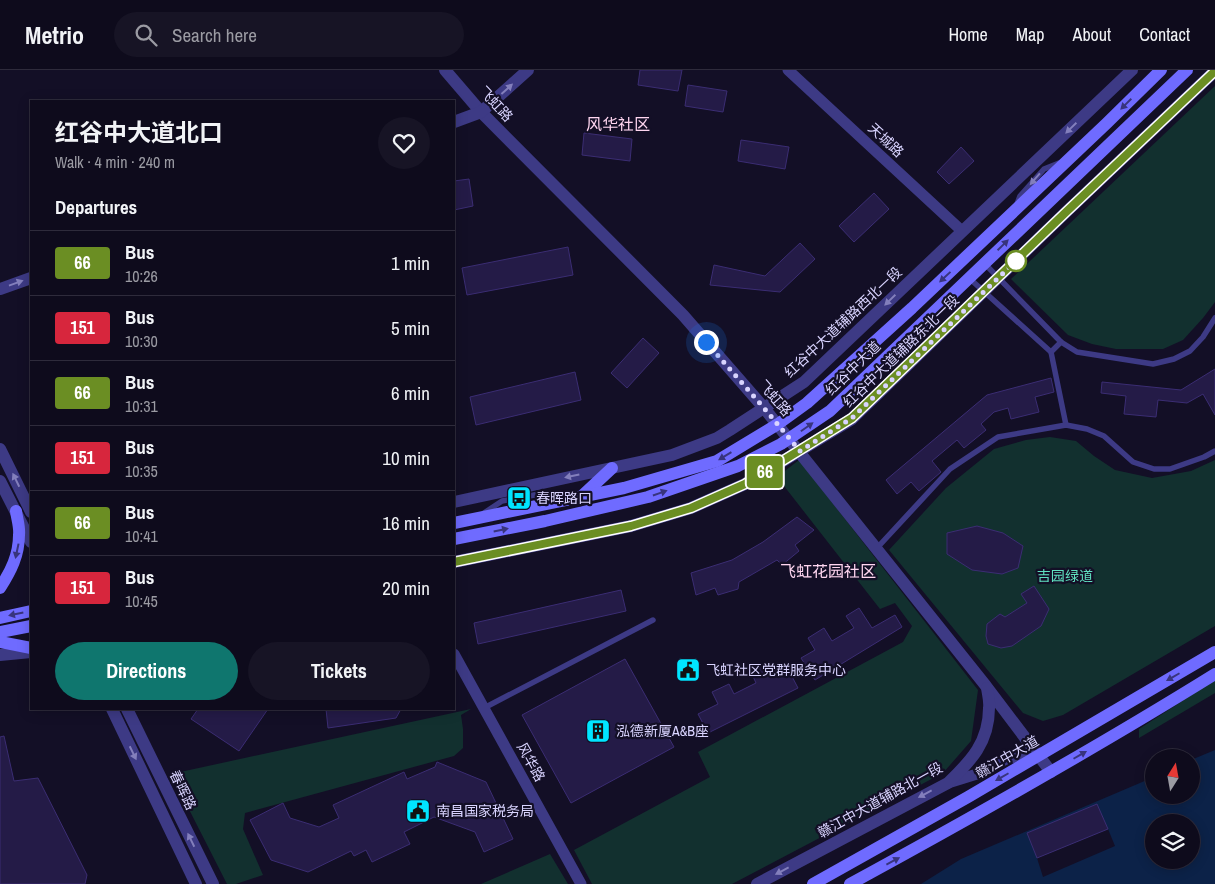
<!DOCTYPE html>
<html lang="en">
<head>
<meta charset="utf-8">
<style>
  :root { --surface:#0e0b1c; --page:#171425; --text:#f1f3f6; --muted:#9b9ba3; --line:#2e2b3b; --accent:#0f766e }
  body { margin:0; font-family:"Archivo Narrow","Noto Sans SC",sans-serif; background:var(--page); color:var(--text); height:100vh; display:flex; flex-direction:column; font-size:19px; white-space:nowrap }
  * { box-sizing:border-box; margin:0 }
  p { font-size:16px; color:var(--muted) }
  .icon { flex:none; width:28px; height:28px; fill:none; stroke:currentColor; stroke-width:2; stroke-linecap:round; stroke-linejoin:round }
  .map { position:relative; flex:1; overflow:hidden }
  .panel { position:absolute; left:30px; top:30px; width:425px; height:610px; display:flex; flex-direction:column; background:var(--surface); border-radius:0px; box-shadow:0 2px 12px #0003,0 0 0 1px var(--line) }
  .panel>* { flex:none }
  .badge { padding:0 10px; border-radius:4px; font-size:18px; line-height:32px }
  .needle { width:32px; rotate:11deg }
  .fabs { position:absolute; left:1145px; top:679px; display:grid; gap:10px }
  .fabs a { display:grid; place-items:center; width:55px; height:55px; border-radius:50%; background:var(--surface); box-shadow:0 2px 12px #0003,0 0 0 1px var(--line); font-size:25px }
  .you { position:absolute; width:25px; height:25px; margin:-12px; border:4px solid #fff; border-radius:50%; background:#1a73e8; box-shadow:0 0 0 8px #1a73e833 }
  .map>.badge { position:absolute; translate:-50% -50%; box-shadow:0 0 0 2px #fff }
  h2 { padding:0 25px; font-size:19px; line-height:45px }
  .round { display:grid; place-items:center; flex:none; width:52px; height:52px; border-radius:26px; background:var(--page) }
  .head { display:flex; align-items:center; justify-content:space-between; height:85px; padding:0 25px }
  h1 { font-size:24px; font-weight:700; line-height:38px }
  .button { display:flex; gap:10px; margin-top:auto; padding:10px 25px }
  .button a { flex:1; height:58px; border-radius:30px; background:var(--accent); color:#fff; font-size:20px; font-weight:700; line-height:58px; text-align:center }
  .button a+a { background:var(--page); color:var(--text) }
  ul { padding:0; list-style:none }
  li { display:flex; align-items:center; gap:15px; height:65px; padding:0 25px; border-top:1px solid var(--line) }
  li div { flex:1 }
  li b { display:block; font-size:19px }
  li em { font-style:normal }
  li .badge { min-width:55px; font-weight:700; text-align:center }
  header { display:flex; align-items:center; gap:30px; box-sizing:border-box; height:70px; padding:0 25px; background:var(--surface); border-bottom:1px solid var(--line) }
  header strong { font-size:24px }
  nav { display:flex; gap:28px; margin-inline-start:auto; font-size:18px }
  .search { width:350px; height:45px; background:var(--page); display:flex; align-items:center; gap:12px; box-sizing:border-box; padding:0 18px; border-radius:28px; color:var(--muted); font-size:19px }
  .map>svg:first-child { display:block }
</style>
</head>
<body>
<header>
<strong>Metrio</strong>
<div class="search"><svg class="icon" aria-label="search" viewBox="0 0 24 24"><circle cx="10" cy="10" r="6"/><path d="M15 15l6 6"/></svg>Search here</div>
<nav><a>Home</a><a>Map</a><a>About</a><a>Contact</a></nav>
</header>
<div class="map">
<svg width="1215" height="814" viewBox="0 0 1215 814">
  <rect width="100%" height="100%" fill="#130f26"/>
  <!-- green -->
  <g fill="#12302f">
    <path d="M1215,16V232L1203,248L1183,270L1163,279H1116L1092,274L1068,265L1011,209Z"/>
    <path d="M1050,367L1076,371L1094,386L1115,400L1152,408L1191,401L1215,390V556L1063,645L1043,651L1023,643L889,480L946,418L994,379L1026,370Z"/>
    <path d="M799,390L978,620L971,671L943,703L732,814H592L574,780L710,707L698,682L903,572L912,556L895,533L880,539L777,407Z"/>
    <path d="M1215,610V623L1139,668V659Z"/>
    <path d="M471,639L461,645L463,659V678L454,686L245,743L243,759L263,805L236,814H227L171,704Z"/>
    <path d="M550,784L568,814H481Z"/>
  </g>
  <!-- water -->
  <path fill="#0c2248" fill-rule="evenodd" d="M1215,680V814H921L961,789L1154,707V725H1191V690ZM1154,752H1191V790H1154Z"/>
  <!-- pier -->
  <path fill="#130f26" d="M1108,759L1115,776L1043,807L1037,788Z"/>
  <!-- building -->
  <g fill="#241b47" stroke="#3b2d73">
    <path d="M640,0H682L678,21L638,15Z"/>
    <path d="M688,15L727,21L723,42L685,36Z"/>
    <path d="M584,63L632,69L630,91L582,85Z"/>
    <path d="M741,70L789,77L785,99L738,91Z"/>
    <path d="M961,77L974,91L949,114L937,102Z"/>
    <path d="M469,109L473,136L454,140V111Z"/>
    <path d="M874,123L889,139L854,172L839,156Z"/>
    <path d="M800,173L815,189L780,222L710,215L714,195L765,206Z"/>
    <path d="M568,177L573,205L467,225L462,198Z"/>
    <path d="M643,268L659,283L627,318L611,303Z"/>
    <path d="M1215,299V345L1203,324L1187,333L1158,330L1156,347L1124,344L1126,326L1101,323L1102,312L1181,320Z"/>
    <path d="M575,302L581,330L476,355L470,327Z"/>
    <path d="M1051,308L1054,322L1035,327L1039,342L1011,349L1008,338L994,342L981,354L986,360L964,378L957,370L932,391L941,402L919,421L911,412L897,424L886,410L987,325Z"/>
    <path d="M797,447L814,460L795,475L799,481L782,495L777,490L739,512L738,519L718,525L715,518L696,525L691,503L732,490L763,472Z"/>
    <path d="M977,456L1003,463L1023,476L1018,498L1002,504L972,500L947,484V463Z"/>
    <path d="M1034,516L1049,539L1041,556L1012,576L1001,578L988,574L986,566L987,554L1000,544L1005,547L1027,533L1021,524Z"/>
    <path d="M621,520L626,541L478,574L474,553Z"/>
    <path d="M859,538L872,558L895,545L902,557L815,610L801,588L815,580L808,568L824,558L832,571L854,558L846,546Z"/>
    <path d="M625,589L674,677L571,733L522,645Z"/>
    <path d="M765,595L771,605L787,597L798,618L708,663L698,644L718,634L712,622L729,614L734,624L756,613L751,602Z"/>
    <path d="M198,639H268L239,681L191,649Z"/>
    <path d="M326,639H401L396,648L328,658Z"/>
    <path d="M4,666L14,711L38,708L87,805L85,814H0V667Z"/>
    <path d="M437,692L486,712L513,769L484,782L475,762L434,747L404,762L410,774L372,792L366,780L354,786L351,781L308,802L271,790L250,750L283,733L290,748L319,757L339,748L333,735L404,702L407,709L435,697Z"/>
    <path d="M1097,734L1108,759L1037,788L1027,763Z"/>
  </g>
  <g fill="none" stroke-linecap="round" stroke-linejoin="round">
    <!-- service -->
    <g stroke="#3d3a85" stroke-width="5.5">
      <path d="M1017,134L1020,126L1044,99L1059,93"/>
      <path d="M985,194L1061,272L1077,282L1153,294L1174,289L1190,281L1203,267L1215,248"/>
      <path d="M969,208L1051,282L1066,355"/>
      <path d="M1051,282L1061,272"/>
      <path d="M484,443L502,431L545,423L568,426"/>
      <path d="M877,478L950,399L998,367L1066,355L1087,359L1104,366L1133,392L1154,399H1170L1204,387L1215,381"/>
      <path d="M484,638L653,550"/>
    </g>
    <!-- minor -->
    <g stroke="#3d3a85" stroke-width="11">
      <path d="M788,0L962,161"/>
      <path d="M454,584L581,814"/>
      <path d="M948,713L977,704L1008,688L1038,686"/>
    </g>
    <!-- tertiary -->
    <g stroke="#3d3a85" stroke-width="12">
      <path d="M445,0L481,42L683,245L764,338L986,616L1051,702"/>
      <path d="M454,52L481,42L528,0"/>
      <path d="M0,219L31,208"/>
      <path d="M0,379L31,442"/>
      <path d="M0,411L31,472"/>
      <path d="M454,432L672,385L717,368L730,360L804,312L1132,0"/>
      <path d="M454,492L631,456L691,438L745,414L852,349L1065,143L1215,1"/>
      <path d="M0,585L31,582"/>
      <path d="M112,639L196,814"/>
      <path d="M127,639L213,814"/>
      <path d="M757,814L948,713C971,691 989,672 989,638C990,632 988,625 987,618"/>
    </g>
    <!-- secondary -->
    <g stroke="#6f6bff" stroke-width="12">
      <path d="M581,427L612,398"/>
      <path d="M454,453L624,418L717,391L778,354L807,333L912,238L1107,53L1161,0"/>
      <path d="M454,469L545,451L648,427L738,396L781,374L830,341L1187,0"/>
      <path d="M0,518C11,501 19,485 19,465C20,457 17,449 16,441"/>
      <path d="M0,548L31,541"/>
      <path d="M0,562L31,556"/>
      <path d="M0,572L31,578"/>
      <path d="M813,814L968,727L1215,582"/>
      <path d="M850,814C973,747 1096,678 1215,604"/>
    </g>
  </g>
  <!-- one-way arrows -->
  <defs><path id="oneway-solid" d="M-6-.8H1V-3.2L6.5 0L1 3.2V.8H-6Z" transform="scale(1.25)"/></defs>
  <g fill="#837fbc">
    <use href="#oneway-solid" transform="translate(507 19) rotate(-42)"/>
    <use href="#oneway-solid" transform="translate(1071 58) rotate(136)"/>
    <use href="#oneway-solid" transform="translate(1035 109) rotate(131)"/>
    <use href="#oneway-solid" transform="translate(16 213) rotate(-20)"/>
    <use href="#oneway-solid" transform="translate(890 230) rotate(136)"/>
    <use href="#oneway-solid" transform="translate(572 406) rotate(168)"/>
    <use href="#oneway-solid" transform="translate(16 410) rotate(-116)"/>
    <use href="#oneway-solid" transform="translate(133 683) rotate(64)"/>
    <use href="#oneway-solid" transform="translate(925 724) rotate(152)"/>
    <use href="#oneway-solid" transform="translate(191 770) rotate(-116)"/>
    <use href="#oneway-solid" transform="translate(782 801) rotate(152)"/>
  </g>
  <g fill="#38347d">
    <use href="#oneway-solid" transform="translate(1126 34) rotate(135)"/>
    <use href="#oneway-solid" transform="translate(1003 175) rotate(-44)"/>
    <use href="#oneway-solid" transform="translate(945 207) rotate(137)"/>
    <use href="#oneway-solid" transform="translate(807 357) rotate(-35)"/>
    <use href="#oneway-solid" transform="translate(725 386) rotate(149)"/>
    <use href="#oneway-solid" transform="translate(660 423) rotate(-19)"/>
    <use href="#oneway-solid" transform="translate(501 460) rotate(-12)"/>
    <use href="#oneway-solid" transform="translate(17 481) rotate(102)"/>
    <use href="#oneway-solid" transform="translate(16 544) rotate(168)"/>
    <use href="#oneway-solid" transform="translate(1173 607) rotate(150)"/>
    <use href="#oneway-solid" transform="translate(1080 685) rotate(-30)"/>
    <use href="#oneway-solid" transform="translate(1002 707) rotate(150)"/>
    <use href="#oneway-solid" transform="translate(893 791) rotate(-28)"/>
  </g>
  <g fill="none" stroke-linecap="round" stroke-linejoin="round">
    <defs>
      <path id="line" d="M454,492L631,456L691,438L745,414L852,348L1065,143L1215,1"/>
    </defs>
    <!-- line casing -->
    <use href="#line" stroke="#fff" stroke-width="11"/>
    <!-- line -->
    <use href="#line" stroke="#6b8e23" stroke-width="8"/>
    <!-- walk -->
    <path stroke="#d9d4ff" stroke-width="5" stroke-dasharray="0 9" d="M706,272L764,338L800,381L852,348L1016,191"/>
  </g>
  <!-- icons -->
  <defs>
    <symbol id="bus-square" viewBox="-11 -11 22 22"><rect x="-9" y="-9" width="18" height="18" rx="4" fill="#00e5ff" stroke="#130f26"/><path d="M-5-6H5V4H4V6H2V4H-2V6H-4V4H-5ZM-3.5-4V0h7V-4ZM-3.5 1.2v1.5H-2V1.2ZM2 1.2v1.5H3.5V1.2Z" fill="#111"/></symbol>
    <symbol id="civic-square" viewBox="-11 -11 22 22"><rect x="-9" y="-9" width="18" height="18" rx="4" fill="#00e5ff" stroke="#130f26"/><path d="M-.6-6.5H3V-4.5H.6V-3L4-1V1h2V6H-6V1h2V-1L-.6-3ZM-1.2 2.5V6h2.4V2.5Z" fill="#111"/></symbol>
    <symbol id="building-square" viewBox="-11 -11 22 22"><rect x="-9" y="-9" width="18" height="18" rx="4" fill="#00e5ff" stroke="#130f26"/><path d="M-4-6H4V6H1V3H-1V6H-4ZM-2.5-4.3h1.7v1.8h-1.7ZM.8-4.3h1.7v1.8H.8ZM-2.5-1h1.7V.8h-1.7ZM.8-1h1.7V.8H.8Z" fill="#111"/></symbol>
  </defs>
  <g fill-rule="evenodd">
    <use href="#bus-square" x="505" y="414" width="28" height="28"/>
    <use href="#civic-square" x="674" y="586" width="28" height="28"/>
    <use href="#building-square" x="584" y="647" width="28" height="28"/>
    <use href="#civic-square" x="404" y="727" width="28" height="28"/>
  </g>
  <!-- markers -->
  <circle fill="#fff" stroke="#6b8e23" stroke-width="2.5" cx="1016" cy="191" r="10"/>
  <g text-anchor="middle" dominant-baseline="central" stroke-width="4.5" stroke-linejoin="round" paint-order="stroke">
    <!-- street labels -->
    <g font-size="14" fill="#d9d4ff" stroke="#130f26">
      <text transform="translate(496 34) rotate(47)">飞虹路</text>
      <text transform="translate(886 70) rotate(43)">天城路</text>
      <text transform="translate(843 252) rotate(-43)">红谷中大道辅路西北一段</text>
      <text transform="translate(901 281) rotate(-44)">红谷中大道辅路东北一段</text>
      <text transform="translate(853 298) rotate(-44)">红谷中大道</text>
      <text transform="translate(775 328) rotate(49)">飞虹路</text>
      <text transform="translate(1007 687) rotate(-30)">赣江中大道</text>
      <text transform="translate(531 692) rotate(61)">风华路</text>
      <text transform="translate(183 720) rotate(64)">春晖路</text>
      <text transform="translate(880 730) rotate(-29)">赣江中大道辅路北一段</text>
    </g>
    <!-- poi labels -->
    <g font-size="14" fill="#d9d4ff" stroke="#130f26" text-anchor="start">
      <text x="536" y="428">春晖路口</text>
      <text x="706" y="600">飞虹社区党群服务中心</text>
      <text x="616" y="661">泓德新厦A&amp;B座</text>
      <text x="436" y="741">南昌国家税务局</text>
    </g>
    <!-- park labels -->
    <g font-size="14" fill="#5fe0c0" stroke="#130f26">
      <text x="1065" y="506">吉园绿道</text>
    </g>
    <!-- quarter labels -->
    <g font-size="16" fill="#ffd6f0" stroke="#130f26">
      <text x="618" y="54">风华社区</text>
      <text x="828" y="501">飞虹花园社区</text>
    </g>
  </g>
</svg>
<div class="fabs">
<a><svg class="needle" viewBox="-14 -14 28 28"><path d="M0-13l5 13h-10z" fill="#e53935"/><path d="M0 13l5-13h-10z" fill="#9b9ba3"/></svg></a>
<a><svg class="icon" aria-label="layers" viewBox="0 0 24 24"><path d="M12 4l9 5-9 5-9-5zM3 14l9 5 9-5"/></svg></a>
</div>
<div class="you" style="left:706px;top:272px"></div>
<b class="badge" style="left:765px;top:402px;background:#6b8e23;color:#fff">66</b>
<section class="panel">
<div class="head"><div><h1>红谷中大道北口</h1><p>Walk · 4 min · 240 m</p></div><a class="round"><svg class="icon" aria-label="heart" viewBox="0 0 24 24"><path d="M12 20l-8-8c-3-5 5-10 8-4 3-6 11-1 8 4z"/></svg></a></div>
<h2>Departures</h2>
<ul>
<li><span class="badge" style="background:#6b8e23;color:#fff">66</span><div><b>Bus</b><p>10:26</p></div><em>1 min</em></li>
<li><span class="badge" style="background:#d7263d;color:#fff">151</span><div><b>Bus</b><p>10:30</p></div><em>5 min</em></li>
<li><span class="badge" style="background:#6b8e23;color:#fff">66</span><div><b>Bus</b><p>10:31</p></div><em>6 min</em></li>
<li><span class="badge" style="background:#d7263d;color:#fff">151</span><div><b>Bus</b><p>10:35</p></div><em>10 min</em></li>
<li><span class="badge" style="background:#6b8e23;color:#fff">66</span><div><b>Bus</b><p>10:41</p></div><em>16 min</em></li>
<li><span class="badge" style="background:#d7263d;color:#fff">151</span><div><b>Bus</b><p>10:45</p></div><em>20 min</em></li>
</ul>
<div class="button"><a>Directions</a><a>Tickets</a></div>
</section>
</div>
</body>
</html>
